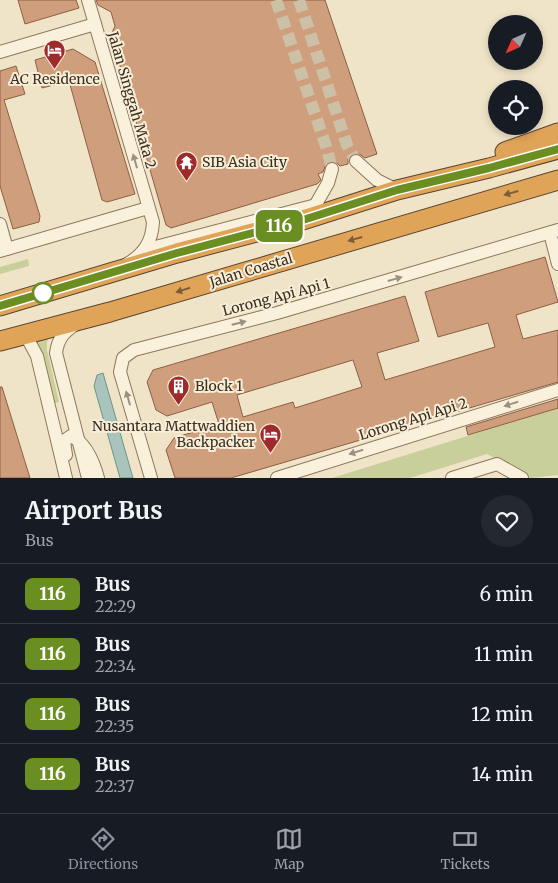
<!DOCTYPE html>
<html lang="en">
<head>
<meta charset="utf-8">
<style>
  :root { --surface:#171b24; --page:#242831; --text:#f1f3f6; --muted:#9ea1a6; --line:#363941; --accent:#8c9099 }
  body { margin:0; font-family:Merriweather,serif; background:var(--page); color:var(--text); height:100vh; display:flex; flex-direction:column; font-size:19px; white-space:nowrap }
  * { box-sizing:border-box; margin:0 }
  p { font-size:16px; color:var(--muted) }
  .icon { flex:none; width:28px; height:28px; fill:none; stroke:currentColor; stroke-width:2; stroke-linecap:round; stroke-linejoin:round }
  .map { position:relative; height:478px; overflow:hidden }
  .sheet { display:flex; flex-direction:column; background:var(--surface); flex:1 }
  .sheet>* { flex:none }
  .badge { padding:0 10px; border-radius:8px; font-size:18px; line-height:32px }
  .needle { width:32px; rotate:225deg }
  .fabs { position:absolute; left:488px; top:15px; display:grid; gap:10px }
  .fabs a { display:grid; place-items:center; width:55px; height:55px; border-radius:50%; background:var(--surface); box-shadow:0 2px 8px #0003; font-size:25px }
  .map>.badge { position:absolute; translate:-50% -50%; box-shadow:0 0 0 2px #fff }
  .round { display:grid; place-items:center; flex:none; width:52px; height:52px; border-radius:26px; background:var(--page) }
  .headline { display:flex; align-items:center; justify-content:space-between; height:85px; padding:0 25px }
  h1 { font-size:24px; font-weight:700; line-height:38px }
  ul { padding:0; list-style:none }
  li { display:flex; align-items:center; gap:15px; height:60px; padding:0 25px; border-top:1px solid var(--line) }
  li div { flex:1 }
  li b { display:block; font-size:19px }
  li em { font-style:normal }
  li .badge { min-width:55px; font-weight:700; text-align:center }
  .dock { display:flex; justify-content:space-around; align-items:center; height:70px; border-top:1px solid var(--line); background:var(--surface); font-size:14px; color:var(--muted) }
  .dock a { display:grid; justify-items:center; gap:2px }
  .dock .on { color:var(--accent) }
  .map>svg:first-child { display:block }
</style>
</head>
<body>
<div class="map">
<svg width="558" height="478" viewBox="0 0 558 478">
  <rect width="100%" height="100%" fill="#f0e4c8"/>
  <!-- green -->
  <g fill="#c9cf9b">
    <path d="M28,259L29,266L0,274V267Z"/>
    <path d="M51,331L47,342V350L59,402L53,404L41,352L35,338Z"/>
    <path d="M558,408V475L531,478L487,454L410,478H332Z"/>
  </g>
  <!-- water -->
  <path fill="#a9c4bc" stroke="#6f938a" d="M103,373L133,478H120L94,386L97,375Z"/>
  <!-- building -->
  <g fill="#cf9f7d" stroke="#8d5f41" fill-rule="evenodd">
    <path d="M18,0H76L79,8L25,24Z"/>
    <path d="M96,0H325L377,154L365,158L358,153H353L348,159V164L340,166L335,161H330L326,164L323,172L318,174L321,180L317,184L171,228L166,225L111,35L115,26L111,12L98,5Z"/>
    <path d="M73,49L95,62L135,194L107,202L102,200L69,81L42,88L35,60Z"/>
    <path d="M16,66L25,94L4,100L40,216L39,222L13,229L0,186V71Z"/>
    <path d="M545,257L558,302L516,315L523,339L558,330V382L231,478H175L166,450L174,438L219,424L212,402L167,416L156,410L147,382L153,370L405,296L419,341L377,353L385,380L495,347L488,323L438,337L425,292ZM353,360L362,387L295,408L293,402L243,417L237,395Z"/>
    <path d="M0,387H2L30,478H0Z"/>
    <path d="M558,399V408L468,435L466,427Z"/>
  </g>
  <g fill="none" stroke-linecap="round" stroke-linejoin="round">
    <!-- minor-tunnel -->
    <g stroke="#ccc0a6" stroke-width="12" stroke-dasharray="12 6" stroke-linecap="butt">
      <path d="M276,0L327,149L332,169"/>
      <path d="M299,0L347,145L356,161"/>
    </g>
    <defs>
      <g id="minor">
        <path d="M88,0L153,222C152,242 144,254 127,264"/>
        <path d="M0,52L95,24"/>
        <path d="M356,161L377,180L397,190"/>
        <path d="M312,211L328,183L332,169"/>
        <path d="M0,224L7,249"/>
        <path d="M550,233L558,264"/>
        <path d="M144,250L316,205"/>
        <path d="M0,251L148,208"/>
        <path d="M76,324C64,332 58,338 56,353L88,478"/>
        <path d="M25,334L37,356L66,478"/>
        <path d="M66,455L64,441L71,436C86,443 94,463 98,478"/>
        <path d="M151,478L120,372L123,358L134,350L277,313L558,230"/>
        <path d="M277,478L558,390"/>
        <path d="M452,478L497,464L522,478"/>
      </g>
      <g id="highway">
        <path d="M505,152L558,133"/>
        <path d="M0,306L177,253L306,219L397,190L489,168L558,149"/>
        <path d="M0,341L110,312L558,180"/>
      </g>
    </defs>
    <!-- minor casing -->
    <use href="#minor" stroke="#8d765c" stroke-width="14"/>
    <!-- highway casing -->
    <use href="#highway" stroke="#5b4430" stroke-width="21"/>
    <!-- minor -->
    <use href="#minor" stroke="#faf1dc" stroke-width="12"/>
    <!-- highway -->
    <use href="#highway" stroke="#e0a458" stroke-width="19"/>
  </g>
  <!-- one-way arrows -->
  <defs><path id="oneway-solid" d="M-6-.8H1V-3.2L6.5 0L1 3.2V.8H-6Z" transform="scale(1.25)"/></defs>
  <g fill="#9c907e">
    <use href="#oneway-solid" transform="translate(135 161) rotate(-106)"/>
    <use href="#oneway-solid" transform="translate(395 279) rotate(-16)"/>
    <use href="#oneway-solid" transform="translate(239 323) rotate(-14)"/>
    <use href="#oneway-solid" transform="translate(128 398) rotate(-106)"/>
    <use href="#oneway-solid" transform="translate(511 404) rotate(163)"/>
    <use href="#oneway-solid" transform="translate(356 452) rotate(162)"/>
  </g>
  <g fill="#7e5d36">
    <use href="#oneway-solid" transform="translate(511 193) rotate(164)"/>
    <use href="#oneway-solid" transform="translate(355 239) rotate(164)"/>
    <use href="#oneway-solid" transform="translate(183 290) rotate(163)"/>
  </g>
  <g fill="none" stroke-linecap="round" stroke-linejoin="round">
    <defs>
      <path id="line" d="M0,306L177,253L306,219L397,190L489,168L558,149"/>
    </defs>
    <!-- line casing -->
    <use href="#line" stroke="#fff" stroke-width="11"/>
    <!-- line -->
    <use href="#line" stroke="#6b8e23" stroke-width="8"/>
  </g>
  <!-- icons -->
  <defs>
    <symbol id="hotel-pin" viewBox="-11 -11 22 30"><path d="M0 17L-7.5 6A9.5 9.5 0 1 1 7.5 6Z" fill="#9e2a2b" stroke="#f7eed8"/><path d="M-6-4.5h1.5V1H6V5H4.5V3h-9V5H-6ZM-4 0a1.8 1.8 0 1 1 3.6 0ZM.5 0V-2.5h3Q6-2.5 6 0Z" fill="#fff"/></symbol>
    <symbol id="temple-pin" viewBox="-11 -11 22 30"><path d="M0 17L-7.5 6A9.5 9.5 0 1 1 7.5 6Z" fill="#9e2a2b" stroke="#f7eed8"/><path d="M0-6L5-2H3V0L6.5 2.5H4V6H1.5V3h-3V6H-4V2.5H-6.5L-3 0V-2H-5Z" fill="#fff"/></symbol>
    <symbol id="building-pin" viewBox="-11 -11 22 30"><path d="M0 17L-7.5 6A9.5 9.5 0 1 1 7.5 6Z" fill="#9e2a2b" stroke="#f7eed8"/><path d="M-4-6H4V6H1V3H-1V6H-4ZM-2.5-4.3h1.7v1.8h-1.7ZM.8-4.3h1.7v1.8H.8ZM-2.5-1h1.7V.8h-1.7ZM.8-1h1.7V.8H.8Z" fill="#fff"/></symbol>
  </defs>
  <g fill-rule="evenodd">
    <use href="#hotel-pin" x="42" y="38" width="25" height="34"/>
    <use href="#temple-pin" x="174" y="150" width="25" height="34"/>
    <use href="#building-pin" x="166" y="374" width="25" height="34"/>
    <use href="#hotel-pin" x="258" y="422" width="25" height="34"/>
  </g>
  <!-- markers -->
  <circle fill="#fff" stroke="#6b8e23" stroke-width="2.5" cx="43" cy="293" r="10"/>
  <g text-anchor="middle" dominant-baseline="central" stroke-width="4" stroke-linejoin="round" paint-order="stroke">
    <!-- poi labels -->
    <g font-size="14" fill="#3d2e20" stroke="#f7eed8" text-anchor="start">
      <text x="55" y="79" text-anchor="middle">AC Residence</text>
      <text x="202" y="162">SIB Asia City</text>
      <text x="195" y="386">Block 1</text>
      <text x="255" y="426" text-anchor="end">Nusantara Mattwaddien<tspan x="255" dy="16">Backpacker</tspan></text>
    </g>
    <!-- street labels -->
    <g font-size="14" fill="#3d2e20" stroke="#f7eed8">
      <text transform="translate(132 100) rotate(74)">Jalan Singgah Mata 2</text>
      <text transform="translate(251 270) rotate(-17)">Jalan Coastal</text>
      <text transform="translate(276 297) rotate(-15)">Lorong Api Api 1</text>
      <text transform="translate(413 419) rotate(-17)">Lorong Api Api 2</text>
    </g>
  </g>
</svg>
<div class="fabs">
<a><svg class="needle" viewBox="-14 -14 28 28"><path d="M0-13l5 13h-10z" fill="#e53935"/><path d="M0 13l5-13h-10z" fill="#9ea1a6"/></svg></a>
<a><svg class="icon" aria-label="locate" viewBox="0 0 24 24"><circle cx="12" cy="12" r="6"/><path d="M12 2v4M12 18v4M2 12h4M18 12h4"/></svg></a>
</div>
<b class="badge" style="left:279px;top:226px;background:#6b8e23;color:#fff">116</b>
</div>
<section class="sheet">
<div class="headline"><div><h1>Airport Bus</h1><p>Bus</p></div><a class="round"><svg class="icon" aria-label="heart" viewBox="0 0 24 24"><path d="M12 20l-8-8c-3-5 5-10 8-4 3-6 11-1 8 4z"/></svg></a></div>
<ul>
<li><span class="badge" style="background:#6b8e23;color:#fff">116</span><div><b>Bus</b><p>22:29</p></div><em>6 min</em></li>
<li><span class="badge" style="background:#6b8e23;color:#fff">116</span><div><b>Bus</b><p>22:34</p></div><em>11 min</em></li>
<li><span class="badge" style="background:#6b8e23;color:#fff">116</span><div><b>Bus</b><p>22:35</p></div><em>12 min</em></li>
<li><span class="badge" style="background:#6b8e23;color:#fff">116</span><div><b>Bus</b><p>22:37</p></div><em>14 min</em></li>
</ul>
</section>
<nav class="dock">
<a class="on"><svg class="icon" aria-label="directions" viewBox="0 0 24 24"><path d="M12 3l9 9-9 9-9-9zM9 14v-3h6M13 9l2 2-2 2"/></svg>Directions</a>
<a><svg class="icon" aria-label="map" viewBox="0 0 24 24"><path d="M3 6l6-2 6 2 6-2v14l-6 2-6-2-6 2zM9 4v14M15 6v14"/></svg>Map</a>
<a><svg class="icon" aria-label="tickets" viewBox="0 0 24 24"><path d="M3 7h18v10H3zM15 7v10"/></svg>Tickets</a>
</nav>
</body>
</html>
